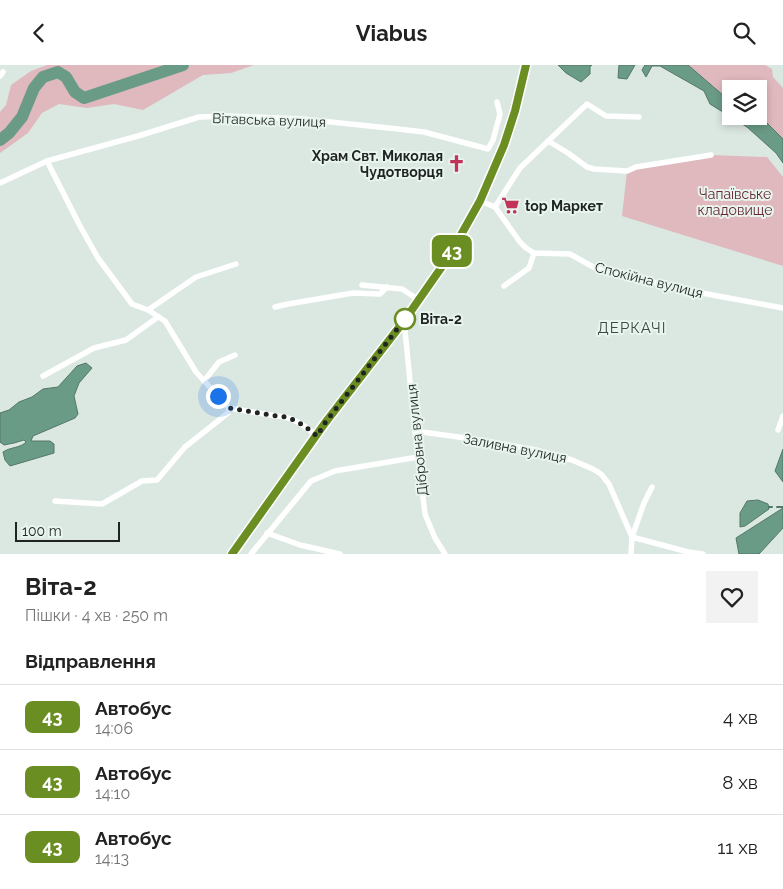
<!DOCTYPE html>
<html lang="uk">
<head>
<meta charset="utf-8">
<style>
  :root { --surface:#fff; --page:#f2f2f2; --text:#222; --muted:#767676; --line:#e0e0e0 }
  body { margin:0; font-family:Raleway,sans-serif; background:var(--page); color:var(--text); height:100vh; display:flex; flex-direction:column; font-size:19px; white-space:nowrap }
  * { box-sizing:border-box; margin:0 }
  p { font-size:16px; color:var(--muted) }
  .icon { flex:none; width:28px; height:28px; fill:none; stroke:currentColor; stroke-width:2; stroke-linecap:round; stroke-linejoin:round }
  .map { position:relative; height:489px; overflow:hidden }
  .drawer { display:flex; flex-direction:column; background:var(--surface); flex:1 }
  .drawer>* { flex:none }
  .badge { padding:0 10px; border-radius:8px; font-size:18px; line-height:32px }
  .buttons { position:absolute; left:722px; top:15px; display:grid; gap:10px }
  .buttons a { display:grid; place-items:center; width:45px; height:45px; border-radius:0px; background:var(--surface); box-shadow:0 2px 8px #0003; font-size:25px }
  .scale { position:absolute; left:15px; bottom:12px; width:105px; box-sizing:border-box; padding-left:5px; border:2px solid #1f2422; border-top:0; font-size:14px; line-height:18px; white-space:nowrap; color:#1f2422; -webkit-text-stroke:4px #e8f4ee; paint-order:stroke }
  .you { position:absolute; width:25px; height:25px; margin:-12px; border:4px solid #fff; border-radius:50%; background:#1a73e8; box-shadow:0 0 0 8px #1a73e833 }
  .map>.badge { position:absolute; translate:-50% -50%; box-shadow:0 0 0 2px #fff }
  h2 { padding:0 25px; font-size:19px; line-height:45px }
  .round { display:grid; place-items:center; flex:none; width:52px; height:52px; border-radius:0px; background:var(--page) }
  .head { display:flex; align-items:center; justify-content:space-between; height:85px; padding:0 25px }
  h1 { font-size:24px; font-weight:700; line-height:38px }
  ul { padding:0; list-style:none }
  li { display:flex; align-items:center; gap:15px; height:65px; padding:0 25px; border-top:1px solid var(--line) }
  li div { flex:1 }
  li b { display:block; font-size:19px }
  li em { font-style:normal }
  li .badge { min-width:55px; font-weight:700; text-align:center }
  header { display:flex; justify-content:space-between; align-items:center; height:65px; padding:0 25px; background:var(--surface); font-size:22px; font-weight:700 }
  .map>svg:first-child { display:block }
</style>
</head>
<body>
<header><svg class="icon" aria-label="back" viewBox="0 0 24 24"><path d="M15 5l-7 7 7 7"/></svg>Viabus<svg class="icon" aria-label="search" viewBox="0 0 24 24"><circle cx="10" cy="10" r="6"/><path d="M15 15l6 6"/></svg></header>
<div class="map">
<svg width="783" height="489" viewBox="0 0 783 489">
  <rect width="100%" height="100%" fill="#dbe7e1"/>
  <!-- green -->
  <g fill="#e0b9be">
    <path d="M47,0H254L231,8L203,10L143,45L114,39L87,43L59,39L42,48L28,68L0,88V47L6,40L11,20L31,6Z"/>
    <path d="M688,0H765L772,4L773,12L783,23V74L761,52L759,51V24H731V37Z"/>
    <path d="M711,90L767,92L783,112V201L622,151L627,106Z"/>
  </g>
  <!-- water -->
  <g fill="#6a9b86" stroke="#547768">
    <path d="M558,0H592L590,2V9L581,17L566,8Z"/>
    <path d="M619,0H635L627,14L618,13Z"/>
    <path d="M645,0H688L731,37V51H759L761,52L783,74V98L776,88L747,62L710,39L704,26L660,1H652L646,12L642,5Z"/>
    <path d="M86,298L92,303L79,318L74,331L78,349L75,353L33,371L31,376H50L54,379V388L10,401L5,395L3,387C10,382 21,383 26,377L24,375L14,378L4,380L0,377V348L9,345L19,337L32,332L43,324L58,322L77,301Z"/>
    <path d="M783,384V417L775,406Z"/>
    <path d="M758,435L768,439L769,444L745,461L740,462V448L747,436Z"/>
    <path d="M783,443V463L759,489H739L736,473Z"/>
  </g>
  <g fill="none" stroke-linecap="round" stroke-linejoin="round">
    <!-- stream -->
    <g stroke="#547768" stroke-width="2">
      <path d="M769,442H772"/>
      <path d="M777,442H783"/>
    </g>
    <!-- river -->
    <path stroke="#6a9b86" stroke-width="12" d="M0,75L9,68L22,52L34,23L43,12L58,7L66,12L75,27L84,33L183,0"/>
    <!-- minor -->
    <g stroke="#fff" stroke-width="5.5">
      <path d="M0,11L3,7"/>
      <path d="M548,76L568,88L587,102L594,104L627,106L636,102L711,90"/>
      <path d="M47,96L80,161L98,193L132,239L148,245L165,256L196,307L229,343L276,351C292,351 305,361 317,371"/>
      <path d="M0,118L47,96L138,71L199,52L228,51L302,54L398,64L424,67L488,84L493,75L500,49L497,37"/>
      <path d="M480,136L495,142L520,177L526,183L534,188L570,189L595,203L613,208L696,227L783,243"/>
      <path d="M495,142L520,103L587,39L606,51L639,52"/>
      <path d="M362,220L402,224L419,235"/>
      <path d="M504,221L529,203L534,188"/>
      <path d="M275,242L288,239L353,228L380,229L387,222"/>
      <path d="M148,245L196,212L236,199"/>
      <path d="M404,256L415,366L425,449L435,473L445,489"/>
      <path d="M43,311L94,283L126,275L158,252"/>
      <path d="M204,316L219,297L235,290"/>
      <path d="M778,365L783,351"/>
      <path d="M415,366L480,375L536,385L572,395L593,404L601,409L609,419L632,472"/>
      <path d="M55,436L102,439L142,416L157,415L185,382L228,348L229,343"/>
      <path d="M267,468L300,480L340,489"/>
      <path d="M632,472L688,487L703,489"/>
      <path d="M251,489L311,416L335,406L418,392"/>
      <path d="M631,489L632,472L644,438L652,422"/>
    </g>
    <!-- primary -->
    <path stroke="#fac6ce" stroke-width="9" d="M232,489C263,445 294,400 326,356C380,285 440,217 480,136C501,93 515,47 526,0"/>
  </g>
  <g fill="none" stroke-linecap="round" stroke-linejoin="round">
    <defs>
      <path id="line" d="M232,489L325,358L404,256L448,193L480,136L504,80L515,46L526,0"/>
    </defs>
    <!-- line casing -->
    <use href="#line" stroke="#fff" stroke-width="11"/>
    <!-- line -->
    <use href="#line" stroke="#6b8e23" stroke-width="8"/>
    <!-- walk -->
    <path stroke="#1f2422" stroke-width="5" stroke-dasharray="0 9" d="M218,331L229,343L276,351C292,351 305,361 317,371L325,358L405,254"/>
  </g>
  <!-- icons -->
  <defs>
    <symbol id="church-bare" viewBox="-9 -9 18 18"><path d="M-1.2-6h2.4v3.5h3.3v2.4h-3.3V6h-2.4V-.1h-3.3v-2.4h3.3Z" fill="#c23359" stroke="#e8f4ee" stroke-width="2.5" paint-order="stroke"/></symbol>
    <symbol id="supermarket-bare" viewBox="-9 -9 18 18"><path d="M-6-5.5h2.5l.6 2H6L4.5 2H-2.5L-4.4-4H-6ZM-1.5 3.2a1.3 1.3 0 1 0 .1 0ZM3 3.2a1.3 1.3 0 1 0 .1 0Z" fill="#c23359" stroke="#e8f4ee" stroke-width="2.5" paint-order="stroke"/></symbol>
  </defs>
  <g fill-rule="evenodd">
    <use href="#church-bare" x="444" y="86" width="25" height="25"/>
    <use href="#supermarket-bare" x="498" y="128" width="25" height="25"/>
  </g>
  <!-- markers -->
  <circle fill="#fff" stroke="#6b8e23" stroke-width="2.5" cx="405" cy="254" r="10"/>
  <g text-anchor="middle" dominant-baseline="central" stroke-width="4" stroke-linejoin="round" paint-order="stroke">
    <!-- street labels -->
    <g font-size="14" fill="#1f2422" stroke="#e8f4ee">
      <text transform="translate(269 55) rotate(2)">Вітавська вулиця</text>
      <text transform="translate(649 215) rotate(14)">Спокійна вулиця</text>
      <text transform="translate(417 375) rotate(-96)">Дібровна вулиця</text>
      <text transform="translate(515 383) rotate(11)">Заливна вулиця</text>
    </g>
    <!-- poi labels -->
    <g font-size="14" font-weight="bold" fill="#1f2422" stroke="#e8f4ee" text-anchor="end">
      <text x="443" y="91">Храм Свт. Миколая<tspan x="443" dy="16">Чудотворця</tspan></text>
      <text x="525" y="141" text-anchor="start">top Маркет</text>
    </g>
    <!-- park labels -->
    <g font-size="14" fill="#672835" stroke="#e8f4ee">
      <text x="735" y="129">Чапаївське<tspan x="735" dy="16">кладовище</tspan></text>
    </g>
    <!-- stop labels -->
    <g font-size="14" font-weight="bold" fill="#1f2422" stroke="#e8f4ee" text-anchor="start">
      <text x="420" y="254">Віта-2</text>
    </g>
    <!-- neighbourhood labels -->
    <g font-size="15" letter-spacing="1" fill="#3e4844" stroke="#e8f4ee">
      <text x="632" y="263">ДЕРКАЧІ</text>
    </g>
  </g>
</svg>
<div class="buttons">
<a><svg class="icon" aria-label="layers" viewBox="0 0 24 24"><path d="M12 4l9 5-9 5-9-5zM3 14l9 5 9-5"/></svg></a>
</div>
<div class="scale">100 m</div>
<div class="you" style="left:218px;top:331px"></div>
<b class="badge" style="left:452px;top:186px;background:#6b8e23;color:#fff">43</b>
</div>
<section class="drawer">
<div class="head"><div><h1>Віта-2</h1><p>Пішки · 4 хв · 250 m</p></div><a class="round"><svg class="icon" aria-label="heart" viewBox="0 0 24 24"><path d="M12 20l-8-8c-3-5 5-10 8-4 3-6 11-1 8 4z"/></svg></a></div>
<h2>Відправлення</h2>
<ul>
<li><span class="badge" style="background:#6b8e23;color:#fff">43</span><div><b>Автобус</b><p>14:06</p></div><em>4 хв</em></li>
<li><span class="badge" style="background:#6b8e23;color:#fff">43</span><div><b>Автобус</b><p>14:10</p></div><em>8 хв</em></li>
<li><span class="badge" style="background:#6b8e23;color:#fff">43</span><div><b>Автобус</b><p>14:13</p></div><em>11 хв</em></li>
</ul>
</section>
</body>
</html>
